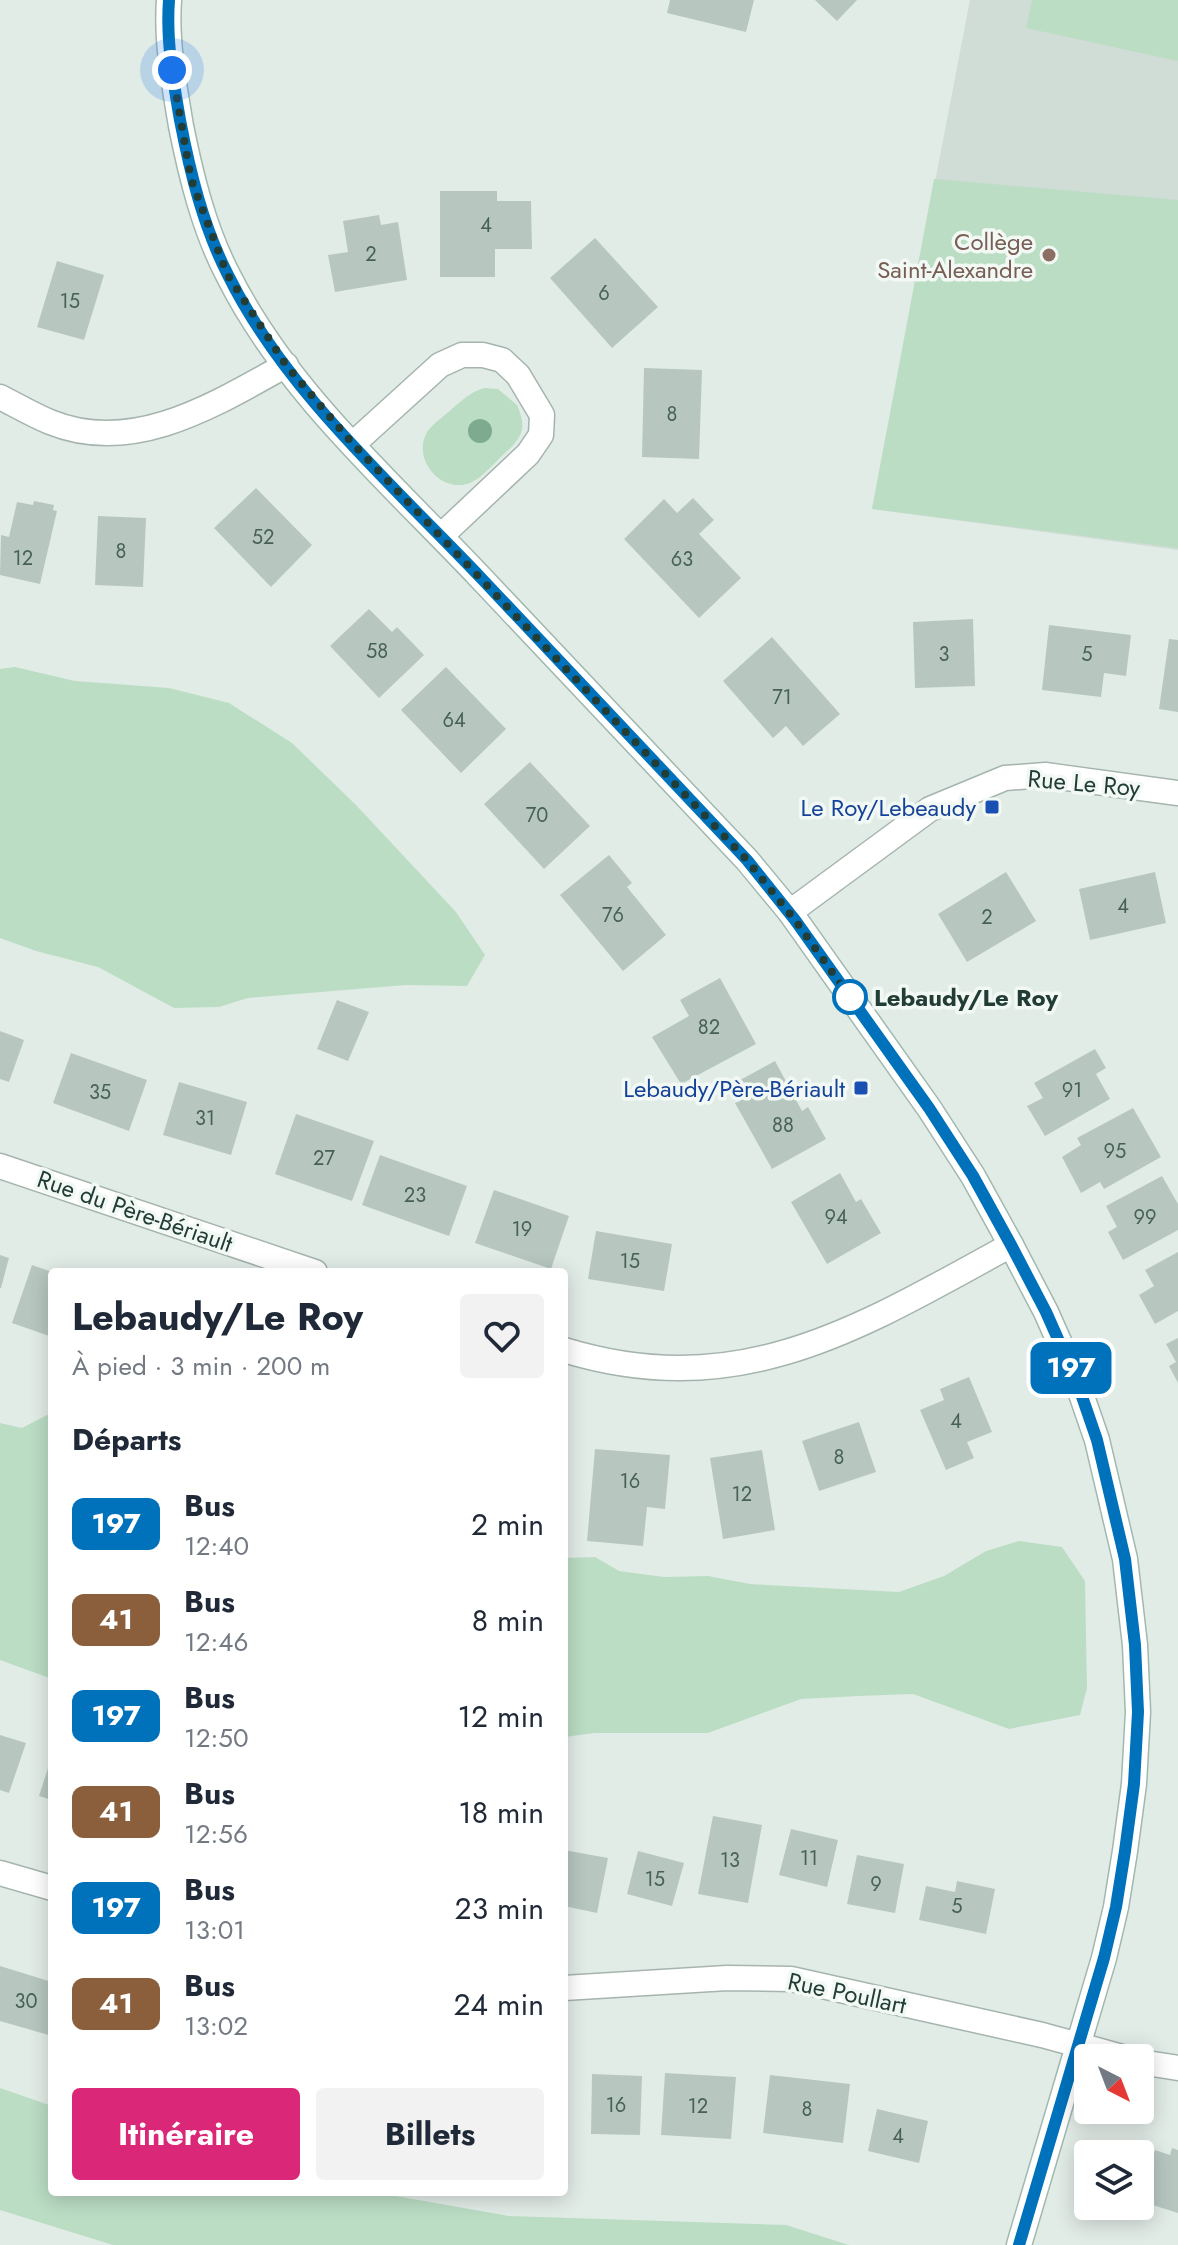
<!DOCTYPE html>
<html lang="fr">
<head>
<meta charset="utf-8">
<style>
  :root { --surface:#fff; --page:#f2f2f3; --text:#1f2937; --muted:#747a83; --accent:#db2777 }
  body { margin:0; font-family:Jost,sans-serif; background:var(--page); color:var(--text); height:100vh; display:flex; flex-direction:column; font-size:30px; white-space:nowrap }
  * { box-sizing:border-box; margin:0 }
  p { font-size:26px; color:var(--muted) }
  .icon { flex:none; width:44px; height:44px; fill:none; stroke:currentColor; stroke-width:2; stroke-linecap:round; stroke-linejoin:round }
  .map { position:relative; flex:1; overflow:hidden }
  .details { position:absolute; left:48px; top:1268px; width:520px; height:928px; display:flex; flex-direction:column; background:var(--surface); border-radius:8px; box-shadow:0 4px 20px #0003 }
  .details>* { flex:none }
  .badge { padding:0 16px; border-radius:12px; font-size:28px; line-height:52px }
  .needle { width:52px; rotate:138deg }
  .controls { position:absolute; left:1074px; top:2044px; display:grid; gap:16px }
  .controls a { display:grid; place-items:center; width:80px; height:80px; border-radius:8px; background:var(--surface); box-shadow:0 4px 20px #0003; font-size:40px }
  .you { position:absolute; width:40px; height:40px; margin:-20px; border:6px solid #fff; border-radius:50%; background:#1a73e8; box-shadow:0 0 0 12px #1a73e833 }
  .map>.badge { position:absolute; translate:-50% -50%; box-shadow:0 0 0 4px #fff }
  h2 { padding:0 24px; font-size:30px; line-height:72px }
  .round { display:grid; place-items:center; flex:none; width:84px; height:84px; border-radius:8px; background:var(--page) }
  .summary { display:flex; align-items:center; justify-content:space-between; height:136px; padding:0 24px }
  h1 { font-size:38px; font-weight:700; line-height:60px }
  .button { display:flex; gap:16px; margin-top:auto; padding:16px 24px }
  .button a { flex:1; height:92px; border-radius:8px; background:var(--accent); color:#fff; font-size:32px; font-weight:700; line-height:92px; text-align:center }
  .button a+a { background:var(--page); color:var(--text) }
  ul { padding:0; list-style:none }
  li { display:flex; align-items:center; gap:24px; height:96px; padding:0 24px }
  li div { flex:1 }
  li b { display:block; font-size:30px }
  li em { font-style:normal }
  li .badge { min-width:88px; font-weight:700; text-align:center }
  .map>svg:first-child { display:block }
</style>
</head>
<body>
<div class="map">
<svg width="1178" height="2245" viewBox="0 0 1178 2245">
  <rect width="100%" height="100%" fill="#e2ece7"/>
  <!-- built -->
  <path fill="#d0dcd6" d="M970,0H1178V550L872,509Z"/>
  <!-- green -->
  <g fill="#bbddc4">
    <path d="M1032,0H1178V61L1026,28Z"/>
    <path d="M934,179L1178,200V548L872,509Z"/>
    <path d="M485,388L498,389L517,405C527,428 523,437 505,453C495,462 484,476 472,482C443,496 411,460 427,432C433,423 446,415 454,407C465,398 472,391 485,388Z"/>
    <path d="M15,667L75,681L169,688L229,703L292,743L356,805L456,912L485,955L467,986L406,985L248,998L219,1007L174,1008L98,967L36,951L0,938V669Z"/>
    <path d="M47,1415L52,1416V1679L0,1660V1423L22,1428Z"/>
    <path d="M1019,1541L1062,1547L1085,1581L1087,1688L1080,1715L1009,1729L913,1694L859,1696L801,1699L708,1733H595L564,1737V1558L595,1557L619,1571L664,1577L708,1576L750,1584L899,1592L944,1576L986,1551Z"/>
    <path d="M0,2088L52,2106V2192H373L509,2216L786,2225L849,2245H113L0,2210Z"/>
  </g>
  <!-- building -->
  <g fill="#b7c7c0">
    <path d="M670,0H754L746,32L667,13Z"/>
    <path d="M815,0H857L837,21Z"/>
    <path d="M440,191H497V201H531L532,249H495V277H440Z"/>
    <path d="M379,215L381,225L398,222L407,280L335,292L328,255L348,252L343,221Z"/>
    <path d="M595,238L658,307L612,348L550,278Z"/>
    <path d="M57,261L104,275L84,340L37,327Z"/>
    <path d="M644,368L702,370L699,459L642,457Z"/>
    <path d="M256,488L312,545L271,587L214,528Z"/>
    <path d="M693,498L714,520L699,534L741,578L699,618L624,539L664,499L677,513Z"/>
    <path d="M34,501L54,505L53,510L57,511L40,584L0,575L1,535L9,537L17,502L33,505Z"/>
    <path d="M98,516L146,518L143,587L95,585Z"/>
    <path d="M369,609L392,632L397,627L424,655L379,698L330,646Z"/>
    <path d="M973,619L975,686L915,688L913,622Z"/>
    <path d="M1049,625L1131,635L1126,676L1104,673L1101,697L1042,690Z"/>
    <path d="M772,637L840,714L803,746L786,726L773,738L723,681Z"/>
    <path d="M1169,639L1178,640V712L1159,709Z"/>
    <path d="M446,667L506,729L461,773L401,710Z"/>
    <path d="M530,762L590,826L544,869L484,804Z"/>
    <path d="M609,855L632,883L627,887L666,935L623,971L560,895Z"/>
    <path d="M1006,872L1036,921L967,962L938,914Z"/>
    <path d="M1155,872L1166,923L1090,940L1079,889Z"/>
    <path d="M720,978L756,1044L681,1084L652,1037L689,1016L680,1000Z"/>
    <path d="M337,1000L369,1012L348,1061L317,1049Z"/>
    <path d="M0,1031L24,1040L9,1082L0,1079Z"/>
    <path d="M1095,1049L1106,1068L1096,1074L1110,1099L1045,1136L1027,1106L1043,1098L1034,1083Z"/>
    <path d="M71,1053L147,1080L129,1131L53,1103Z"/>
    <path d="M775,1061L802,1111L808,1107L826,1139L772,1169L735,1103L740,1101L731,1085Z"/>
    <path d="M179,1082L247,1102L231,1155L163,1135Z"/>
    <path d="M1133,1108L1161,1157L1104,1189L1100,1182L1081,1193L1062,1157L1081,1145L1077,1138Z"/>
    <path d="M296,1114L374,1141L352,1201L275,1174Z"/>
    <path d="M380,1155L467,1186L449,1236L362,1205Z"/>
    <path d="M840,1173L856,1202L861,1199L881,1233L827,1264L791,1202Z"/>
    <path d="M1162,1176L1178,1204V1230L1123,1260L1108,1232L1117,1227L1106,1206Z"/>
    <path d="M494,1190L569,1216L551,1269L475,1243Z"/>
    <path d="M596,1231L672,1244L664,1291L588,1279Z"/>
    <path d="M1178,1252V1311L1155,1324L1139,1295L1154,1286L1145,1270Z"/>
    <path d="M0,1255L9,1258L1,1288H0Z"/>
    <path d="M32,1265L52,1272V1337L12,1323Z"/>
    <path d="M1178,1338V1383L1169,1366L1176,1362L1166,1344Z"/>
    <path d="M969,1377L992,1432L967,1442L974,1458L946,1470L920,1410L944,1400L940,1389Z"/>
    <path d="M859,1422L876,1472L819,1491L802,1441Z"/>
    <path d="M595,1449L670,1455L665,1509L647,1507L643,1546L587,1541Z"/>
    <path d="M762,1450L775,1530L723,1539L710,1458Z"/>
    <path d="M0,1735L26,1743L9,1793L0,1790Z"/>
    <path d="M51,1759H52V1800L39,1796Z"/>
    <path d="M713,1816L762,1825L748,1903L698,1894Z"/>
    <path d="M791,1829L838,1840L827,1887L779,1875Z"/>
    <path d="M564,1850L608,1858L597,1913L564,1906Z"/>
    <path d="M638,1851L684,1863L672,1906L627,1894Z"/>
    <path d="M857,1855L904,1864L895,1913L847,1904Z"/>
    <path d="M957,1881L995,1889L986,1934L919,1920L926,1886L955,1892Z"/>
    <path d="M0,1966L52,1982V2036L0,2021Z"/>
    <path d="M665,2073L736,2077L731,2139L661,2135Z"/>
    <path d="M592,2074L642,2076L640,2135L591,2134Z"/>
    <path d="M770,2075L850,2084L843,2143L763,2133Z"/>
    <path d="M877,2109L928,2121L919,2163L868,2151Z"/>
    <path d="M1172,2148L1178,2150V2213L1140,2201L1155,2150L1170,2155Z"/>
  </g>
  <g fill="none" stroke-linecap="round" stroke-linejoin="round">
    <defs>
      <g id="street">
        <path d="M0,397C16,405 33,415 50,422C133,456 214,405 286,365"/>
        <path d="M353,444L440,365L462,355H483L502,360L518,375L542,415L541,435L528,454L441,536"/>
        <path d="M790,912L930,809L1005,778L1045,775L1178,793"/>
        <path d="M0,1166L315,1272"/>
        <path d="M564,1350C741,1404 861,1327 1011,1245"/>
        <path d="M0,1873L52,1888"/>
        <path d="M564,1988L727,1978L791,1979L1042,2035L1126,2058"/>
        <path d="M1140,2062L1178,2068"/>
      </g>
      <path id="secondary" d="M169,0C166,42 174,84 181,126C191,176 204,229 228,275C286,391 390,482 478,575C568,670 658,765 747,860L790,912L929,1108L973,1176L1011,1245L1046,1312L1077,1382L1097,1440L1125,1559L1135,1645L1138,1712L1134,1784L1125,1851L1116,1907L1104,1958L1019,2245"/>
    </defs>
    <!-- street casing -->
    <use href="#street" stroke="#a5b4ae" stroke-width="27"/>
    <!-- secondary casing -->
    <use href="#secondary" stroke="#a0b8af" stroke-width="27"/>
    <!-- street -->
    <use href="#street" stroke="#fff" stroke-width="24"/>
    <!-- secondary -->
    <use href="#secondary" stroke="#fff" stroke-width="24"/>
  </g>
  <!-- trees -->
  <circle fill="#7eaa8f" cx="480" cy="431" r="12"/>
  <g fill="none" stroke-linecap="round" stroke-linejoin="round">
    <defs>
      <path id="line" d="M169,0C166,40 173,80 180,120C190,172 203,226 228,275C285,391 394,486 482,579C571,673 659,767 747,860L795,920L929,1108L973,1176L1011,1245L1046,1312L1077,1382L1097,1440L1125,1559L1135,1645L1138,1712L1134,1784L1125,1851L1116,1907L1104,1958L1019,2245"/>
    </defs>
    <!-- line casing -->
    <use href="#line" stroke="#fff" stroke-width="18"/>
    <!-- line -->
    <use href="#line" stroke="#0072bc" stroke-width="12"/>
    <!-- walk -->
    <path stroke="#223d36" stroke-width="8" stroke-dasharray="0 14.4" d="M172,70L191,179L227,274L286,365L353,444L747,860L795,920L857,1007L850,997"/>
  </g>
  <!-- markers -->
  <circle fill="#8d6e63" stroke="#f2f9f5" stroke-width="3" cx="1049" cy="255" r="8"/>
  <g fill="#1a4fb4" stroke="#f2f9f5" stroke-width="3">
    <rect x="984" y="799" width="16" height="16" rx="4"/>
    <rect x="853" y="1080" width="16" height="16" rx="4"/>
  </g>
  <circle fill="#fff" stroke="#0072bc" stroke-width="4" cx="850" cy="997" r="16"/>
  <g text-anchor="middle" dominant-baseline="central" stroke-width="7" stroke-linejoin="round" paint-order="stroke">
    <!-- number labels -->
    <g font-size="20" fill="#476058">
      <text x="486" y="225">4</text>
      <text x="371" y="254">2</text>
      <text x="604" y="293">6</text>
      <text x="70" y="301">15</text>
      <text x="672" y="414">8</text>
      <text x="263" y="537">52</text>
      <text x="121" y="551">8</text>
      <text x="23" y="558">12</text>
      <text x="682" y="559">63</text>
      <text x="377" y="651">58</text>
      <text x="944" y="654">3</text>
      <text x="1087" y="654">5</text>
      <text x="782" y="697">71</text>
      <text x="454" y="720">64</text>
      <text x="537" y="815">70</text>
      <text x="1123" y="906">4</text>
      <text x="613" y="915">76</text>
      <text x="987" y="917">2</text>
      <text x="709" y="1027">82</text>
      <text x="1072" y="1090">91</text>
      <text x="100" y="1092">35</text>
      <text x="205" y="1118">31</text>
      <text x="783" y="1125">88</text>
      <text x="1115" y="1151">95</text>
      <text x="324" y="1158">27</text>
      <text x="415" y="1195">23</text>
      <text x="836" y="1217">94</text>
      <text x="1145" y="1217">99</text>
      <text x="522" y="1229">19</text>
      <text x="630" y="1261">15</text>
      <text x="956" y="1421">4</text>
      <text x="839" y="1457">8</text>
      <text x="630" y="1481">16</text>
      <text x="742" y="1494">12</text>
      <text x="809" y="1858">11</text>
      <text x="730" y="1860">13</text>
      <text x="655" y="1879">15</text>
      <text x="876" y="1884">9</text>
      <text x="957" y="1906">5</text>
      <text x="26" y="2001">30</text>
      <text x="616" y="2105">16</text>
      <text x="698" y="2106">12</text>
      <text x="807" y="2109">8</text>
      <text x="898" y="2136">4</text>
    </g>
    <!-- education labels -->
    <g font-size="24" fill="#785e54" stroke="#f2f9f5" text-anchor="end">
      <text x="1033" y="241">Collège<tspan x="1033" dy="28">Saint-Alexandre</tspan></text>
    </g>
    <!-- street labels -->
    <g font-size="24" fill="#223d36" stroke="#f2f9f5">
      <text transform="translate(1084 783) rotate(5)">Rue Le Roy</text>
      <text transform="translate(135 1211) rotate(19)">Rue du Père-Bériault</text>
      <text transform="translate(847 1993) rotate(12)">Rue Poullart</text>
    </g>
    <!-- transit labels -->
    <g font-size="24" fill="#164399" stroke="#f2f9f5" text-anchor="end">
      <text x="976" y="807">Le Roy/Lebeaudy</text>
      <text x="845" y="1088">Lebaudy/Père-Bériault</text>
    </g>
    <!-- stop labels -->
    <g font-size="24" font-weight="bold" fill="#223d36" stroke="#f2f9f5" text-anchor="start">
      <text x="874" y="997">Lebaudy/Le Roy</text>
    </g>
  </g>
</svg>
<div class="controls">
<a><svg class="needle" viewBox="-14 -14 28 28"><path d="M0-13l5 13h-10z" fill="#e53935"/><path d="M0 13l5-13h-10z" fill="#747a83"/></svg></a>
<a><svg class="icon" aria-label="layers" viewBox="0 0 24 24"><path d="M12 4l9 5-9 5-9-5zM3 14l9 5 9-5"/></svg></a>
</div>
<div class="you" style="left:172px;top:70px"></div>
<b class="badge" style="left:1071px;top:1368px;background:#0072bc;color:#fff">197</b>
<section class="details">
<div class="summary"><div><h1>Lebaudy/Le Roy</h1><p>À pied · 3 min · 200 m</p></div><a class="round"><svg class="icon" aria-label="heart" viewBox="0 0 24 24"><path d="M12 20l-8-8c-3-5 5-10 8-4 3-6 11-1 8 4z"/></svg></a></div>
<h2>Départs</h2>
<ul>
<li><span class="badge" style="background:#0072bc;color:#fff">197</span><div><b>Bus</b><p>12:40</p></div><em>2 min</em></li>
<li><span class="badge" style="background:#8b5e3c;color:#fff">41</span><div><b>Bus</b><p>12:46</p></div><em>8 min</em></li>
<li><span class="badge" style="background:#0072bc;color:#fff">197</span><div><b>Bus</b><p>12:50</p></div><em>12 min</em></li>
<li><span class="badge" style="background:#8b5e3c;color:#fff">41</span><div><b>Bus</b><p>12:56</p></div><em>18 min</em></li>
<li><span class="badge" style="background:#0072bc;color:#fff">197</span><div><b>Bus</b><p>13:01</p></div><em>23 min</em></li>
<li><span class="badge" style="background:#8b5e3c;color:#fff">41</span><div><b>Bus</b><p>13:02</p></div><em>24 min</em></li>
</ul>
<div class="button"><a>Itinéraire</a><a>Billets</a></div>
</section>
</div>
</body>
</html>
